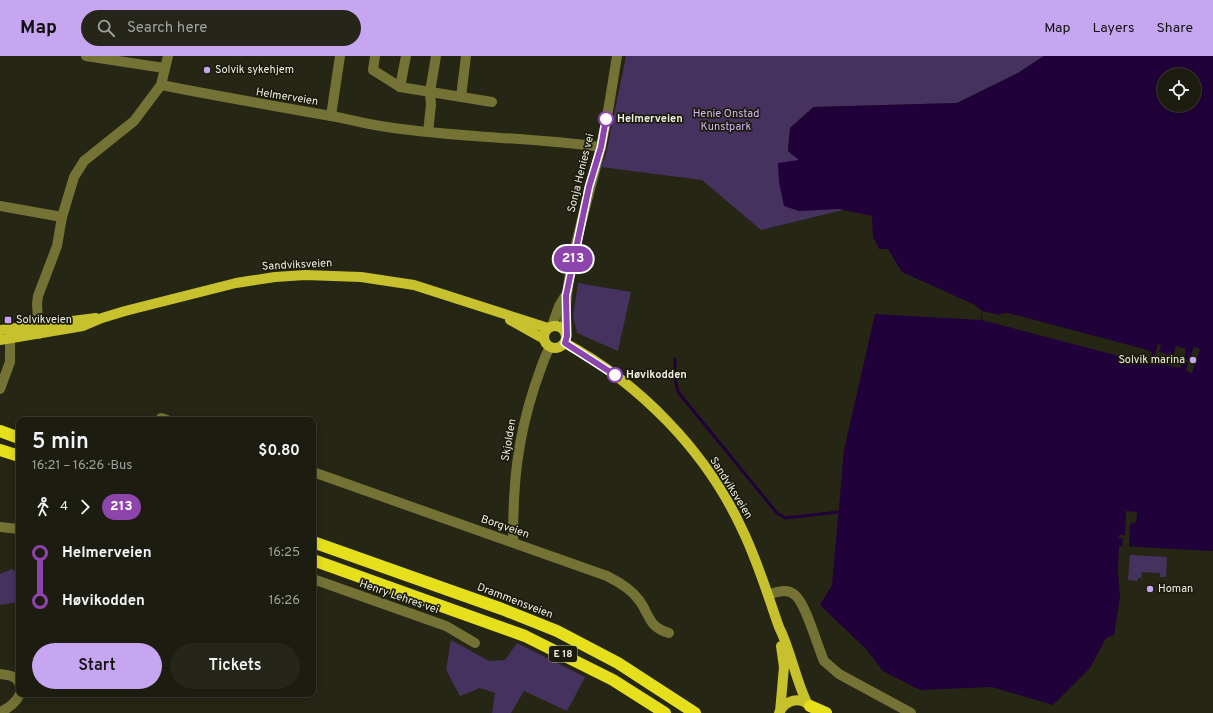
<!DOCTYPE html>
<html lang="en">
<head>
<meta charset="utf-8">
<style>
  :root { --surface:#1c1c10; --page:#252519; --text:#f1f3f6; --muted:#a0a19f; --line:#3a3a30; --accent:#c6a6f0 }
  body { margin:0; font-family:Overpass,sans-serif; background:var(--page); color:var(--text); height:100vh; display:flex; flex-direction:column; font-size:15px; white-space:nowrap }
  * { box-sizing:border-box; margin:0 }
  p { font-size:13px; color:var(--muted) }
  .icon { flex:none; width:22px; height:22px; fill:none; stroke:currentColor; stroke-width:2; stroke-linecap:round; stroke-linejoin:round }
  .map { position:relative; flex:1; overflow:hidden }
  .side { position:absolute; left:16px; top:361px; width:300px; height:280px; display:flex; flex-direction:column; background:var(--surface); border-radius:8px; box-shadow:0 2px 10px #0003,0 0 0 1px var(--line) }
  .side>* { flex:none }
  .badge { padding:0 8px; border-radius:13px; font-size:14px; line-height:26px }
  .tools { position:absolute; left:1157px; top:12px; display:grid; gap:8px }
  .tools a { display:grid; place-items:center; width:44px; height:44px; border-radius:50%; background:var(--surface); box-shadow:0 2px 10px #0003,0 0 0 1px var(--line); font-size:20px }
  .map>.badge { position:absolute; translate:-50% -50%; box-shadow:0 0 0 2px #fff }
  .legs { display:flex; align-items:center; gap:6px; height:44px; padding:0 16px; font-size:13px }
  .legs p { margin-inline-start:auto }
  .summary { display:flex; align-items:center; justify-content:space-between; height:68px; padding:0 16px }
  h1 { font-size:22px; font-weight:600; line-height:30px }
  .button { display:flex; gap:8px; margin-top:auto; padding:8px 16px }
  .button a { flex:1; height:46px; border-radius:24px; background:var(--accent); color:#111; font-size:16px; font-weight:600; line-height:46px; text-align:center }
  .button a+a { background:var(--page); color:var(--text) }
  ul { padding:0 16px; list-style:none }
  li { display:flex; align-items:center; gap:14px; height:48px; font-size:15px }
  li i { display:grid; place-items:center; width:6px; height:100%; margin:0 5px; background:currentColor }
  li i::after { content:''; width:10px; height:10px; margin:-5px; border:3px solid; border-radius:50%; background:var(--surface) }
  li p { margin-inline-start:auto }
  li:first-child i { background:linear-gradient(#0000 50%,currentColor 0) }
  li:last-child i { background:linear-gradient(currentColor 50%,#0000 0) }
  header { display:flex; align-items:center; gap:24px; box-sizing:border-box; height:56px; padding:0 20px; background:var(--accent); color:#111 }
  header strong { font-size:19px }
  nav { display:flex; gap:22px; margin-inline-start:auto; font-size:14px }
  .search { width:280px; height:36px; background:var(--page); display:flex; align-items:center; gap:10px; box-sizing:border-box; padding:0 14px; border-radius:22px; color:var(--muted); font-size:15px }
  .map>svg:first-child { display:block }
</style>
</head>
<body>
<header>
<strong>Map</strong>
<div class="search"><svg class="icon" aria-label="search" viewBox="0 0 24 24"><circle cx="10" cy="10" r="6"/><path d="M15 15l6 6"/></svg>Search here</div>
<nav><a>Map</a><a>Layers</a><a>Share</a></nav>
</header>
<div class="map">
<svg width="1213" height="657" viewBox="0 0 1213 657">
  <rect width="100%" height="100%" fill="#262615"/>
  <!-- green -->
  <g fill="#46325e">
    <path d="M626,0H1044L1018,17L957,47L813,51L790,72L788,95L799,104L786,107L839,153H847L761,174L702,124L601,111L606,98Z"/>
    <path d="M578,227L631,236L618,295L577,277L573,260Z"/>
    <path d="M1130,499L1167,501L1166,521H1160V517L1142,516L1141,522H1138L1137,525L1128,524Z"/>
    <path d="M12,513L19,519V546L0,549V518Z"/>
    <path d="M451,584L489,605L505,604L517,587L585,621L567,655L524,635L511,657H492L495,637L480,632L460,640L446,614Z"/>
  </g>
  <!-- water -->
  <path fill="#200139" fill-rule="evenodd" d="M1044,0H1213V495L1119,490L1118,515L1120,541L1114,579L1106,582L1090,612L1053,649L992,631L920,634L883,615L866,593L820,549L832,529L844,394L875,258L981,264L982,255L975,249L902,216L888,193H879L873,181L872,160L839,153L799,155L784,150L779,126L778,107L799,104L788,95L790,72L814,51L957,47L1018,17ZM1164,19H1194V49H1164Z"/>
  <!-- pier -->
  <g fill="#262615">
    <path d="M982,255L999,259L1004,257H1008L1144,293L1152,296L1151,301L1154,302L1158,288L1161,289L1159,296L1173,300L1176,290L1186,293L1184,303L1189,305L1194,291L1200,293L1192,317L1186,315L1188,307L1183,305L1180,312L1150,305L1149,308L982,264Z"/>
    <path d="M1126,455L1137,456L1136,466L1130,468L1129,491L1122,490L1123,482H1119V479H1125Z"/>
  </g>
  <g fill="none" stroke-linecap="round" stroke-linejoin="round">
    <!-- stream -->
    <path stroke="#200139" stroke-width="3" d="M675,303V322L678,336L777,457L785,462L839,456"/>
    <!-- minor -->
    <g stroke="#747335" stroke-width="10">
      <path d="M86,0L164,12"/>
      <path d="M375,0L373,14L400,31L492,46"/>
      <path d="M161,29C217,40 274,50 331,60C349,63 368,69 387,71C458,82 530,81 601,91"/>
      <path d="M400,31L406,0"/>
      <path d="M461,41L466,0"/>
      <path d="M331,60L340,0"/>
      <path d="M428,76L431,49L430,36L436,0"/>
      <path d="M0,150L62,161"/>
      <path d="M552,270L559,250L565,240"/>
      <path d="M565,276C564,213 587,151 601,90C608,60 612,30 617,0"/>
      <path d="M39,278L37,248L38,240L57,190L62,161L74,121L84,105L134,65L161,29L168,0"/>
      <path d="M0,333L10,306V275"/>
      <path d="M161,362L167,364"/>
      <path d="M313,416L607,520C619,526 631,533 639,544C650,559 648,571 669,577"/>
      <path d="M0,471L19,473"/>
      <path d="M513,486C513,428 517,384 535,329C540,316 543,303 550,291"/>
      <path d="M313,523L446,570L475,587"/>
      <path d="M768,539C776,536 787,532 795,539C806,548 817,589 824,605L839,618L911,657"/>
      <path d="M0,618C7,619 16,619 19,627"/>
      <path d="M0,656C9,652 16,647 20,638"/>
    </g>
    <!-- major -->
    <g stroke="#c6c12d" stroke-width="10">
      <path d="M510,264L544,283"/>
      <circle cx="555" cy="281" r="11"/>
      <path d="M0,274L96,262"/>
      <path d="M0,284L83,270L102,262L125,255L236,227L275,221L305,219L361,221L414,229L548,272"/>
      <path d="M565,287C639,327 705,394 741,471C757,503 767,537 779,571C791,595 795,622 807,647"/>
      <path d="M780,656L784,611L781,590"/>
      <path d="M779,657C785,644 799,640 810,650"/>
    </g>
    <!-- highway -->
    <g stroke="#e6e01c" stroke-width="12">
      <path d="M0,375L19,382"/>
      <path d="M0,394L19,400"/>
      <path d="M313,486L502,553L557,575L618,607L695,657"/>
      <path d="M313,504L525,580L613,624L665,657"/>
      <path d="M810,650L826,657"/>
    </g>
  </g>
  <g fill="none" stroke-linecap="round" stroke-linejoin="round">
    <defs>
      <path id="line-1" d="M606,63L601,91L589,131L566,240L567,280L565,287L615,319"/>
    </defs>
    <!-- line-1 casing -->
    <use href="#line-1" stroke="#fff" stroke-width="9"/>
    <!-- line-1 -->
    <use href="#line-1" stroke="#8e44ad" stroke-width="6"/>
  </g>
  <!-- markers -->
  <g fill="#c6a6f0" stroke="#1c1c0c" stroke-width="1.5">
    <circle cx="207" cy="14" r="4"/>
    <rect x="4" y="260" width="8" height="8" rx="2"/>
    <circle cx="1193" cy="304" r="4"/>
    <circle cx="1150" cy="533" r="4"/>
  </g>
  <g fill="#fff" stroke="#8e44ad" stroke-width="2">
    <circle cx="606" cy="63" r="7"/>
    <circle cx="615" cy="319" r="7"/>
  </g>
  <g text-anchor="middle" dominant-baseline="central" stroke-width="3.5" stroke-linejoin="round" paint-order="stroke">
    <!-- shield labels -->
    <rect fill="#1c1c0c" stroke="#aeaea2" stroke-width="1" x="549" y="590" width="28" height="16" rx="3"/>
    <g font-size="10" font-weight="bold" fill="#edede3">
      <text x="563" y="598">E 18</text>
    </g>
    <!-- poi labels -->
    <g font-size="11" fill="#edede3" stroke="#1c1c0c" text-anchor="start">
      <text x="215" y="14">Solvik sykehjem</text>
      <text x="16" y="264">Solvikveien</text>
      <text x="1185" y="304" text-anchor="end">Solvik marina</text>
      <text x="1158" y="533">Homan</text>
    </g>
    <!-- street labels -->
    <g font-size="11" fill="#edede3" stroke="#1c1c0c">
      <text transform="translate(287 41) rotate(9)">Helmerveien</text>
      <text transform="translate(581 117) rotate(-76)">Sonja Henies vei</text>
      <text transform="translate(297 209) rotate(-3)">Sandviksveien</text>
      <text transform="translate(509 384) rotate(-80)">Skjolden</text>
      <text transform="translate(731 432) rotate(58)">Sandviksveien</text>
      <text transform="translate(505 471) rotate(19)">Borgveien</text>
      <text transform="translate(399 541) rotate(19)">Henry Lehres vei</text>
      <text transform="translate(515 545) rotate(21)">Drammensveien</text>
    </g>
    <!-- park labels -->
    <g font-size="11" fill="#d0b5f5" stroke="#1c1c0c">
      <text x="726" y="58">Henie Onstad<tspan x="726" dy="13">Kunstpark</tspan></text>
    </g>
    <!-- stop labels -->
    <g font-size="11" font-weight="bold" fill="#edede3" stroke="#1c1c0c" text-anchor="start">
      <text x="617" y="63">Helmerveien</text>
      <text x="626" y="319">Høvikodden</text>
    </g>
  </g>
</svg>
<div class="tools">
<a><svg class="icon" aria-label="locate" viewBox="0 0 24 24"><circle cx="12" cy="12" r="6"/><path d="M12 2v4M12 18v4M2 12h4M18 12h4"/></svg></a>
</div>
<b class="badge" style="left:573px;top:203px;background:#8e44ad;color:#fff">213</b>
<section class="side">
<div class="summary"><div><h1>5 min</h1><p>16:21 – 16:26 · Bus</p></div><b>$0.80</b></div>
<div class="legs"><svg class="icon" aria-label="walk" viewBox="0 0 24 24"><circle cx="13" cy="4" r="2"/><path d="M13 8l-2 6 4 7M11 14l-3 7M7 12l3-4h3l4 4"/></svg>4<svg class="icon" aria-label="forward" viewBox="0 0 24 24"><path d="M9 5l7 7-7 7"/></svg><b class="badge" style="background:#8e44ad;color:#fff">213</b></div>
<ul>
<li><i style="color:#8e44ad"></i><b>Helmerveien</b><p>16:25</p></li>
<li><i style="color:#8e44ad"></i><b>Høvikodden</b><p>16:26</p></li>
</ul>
<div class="button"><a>Start</a><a>Tickets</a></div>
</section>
</div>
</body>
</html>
